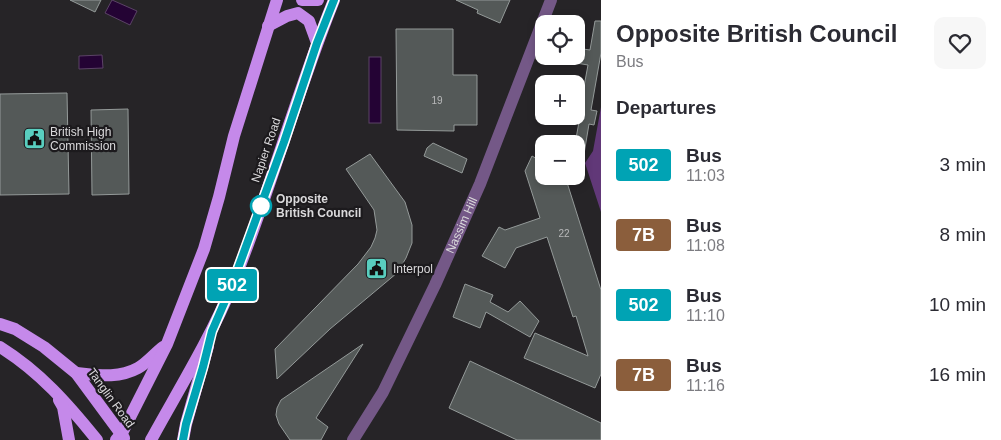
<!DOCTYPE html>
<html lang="en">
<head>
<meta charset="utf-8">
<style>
  :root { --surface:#fff; --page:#f7f7f7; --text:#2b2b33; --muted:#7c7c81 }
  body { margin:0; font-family:Arial,sans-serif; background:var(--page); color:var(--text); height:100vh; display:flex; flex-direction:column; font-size:19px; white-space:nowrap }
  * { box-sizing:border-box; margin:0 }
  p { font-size:16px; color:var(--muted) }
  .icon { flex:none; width:28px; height:28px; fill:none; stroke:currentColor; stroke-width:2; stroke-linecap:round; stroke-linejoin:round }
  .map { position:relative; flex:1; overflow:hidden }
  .drawer { display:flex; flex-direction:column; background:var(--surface); width:400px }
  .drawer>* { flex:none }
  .badge { padding:0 10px; border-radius:4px; font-size:18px; line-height:32px }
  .tools { position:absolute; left:535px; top:15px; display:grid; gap:10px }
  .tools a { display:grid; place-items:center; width:50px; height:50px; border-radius:10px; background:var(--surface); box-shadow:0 2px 8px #0003; font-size:25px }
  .map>.badge { position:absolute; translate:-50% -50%; box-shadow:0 0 0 2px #fff }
  h2 { padding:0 15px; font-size:19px; line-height:45px }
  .round { display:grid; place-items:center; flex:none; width:52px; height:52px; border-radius:10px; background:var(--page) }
  .headline { display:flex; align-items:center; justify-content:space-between; height:85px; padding:0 15px }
  h1 { font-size:24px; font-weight:700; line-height:38px }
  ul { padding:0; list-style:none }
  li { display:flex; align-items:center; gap:15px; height:70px; padding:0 15px }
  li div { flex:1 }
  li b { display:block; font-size:19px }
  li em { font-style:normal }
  li .badge { min-width:55px; font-weight:700; text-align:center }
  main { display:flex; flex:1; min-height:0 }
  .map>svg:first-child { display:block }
</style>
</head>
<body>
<main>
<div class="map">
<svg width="601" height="440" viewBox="0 0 601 440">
  <rect width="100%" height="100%" fill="#262427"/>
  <!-- green -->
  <path fill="#613878" d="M601,107V212L585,163L593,151Z"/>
  <!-- water -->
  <g fill="#240334" stroke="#5b4366">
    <path d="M112,0L137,11L130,25L105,13Z"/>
    <path d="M102,55L103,68L79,69V56Z"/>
    <rect x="369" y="57" width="12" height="66"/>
  </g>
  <!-- building -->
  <g fill="#545958" stroke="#949a99">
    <path d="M70,0H101L95,12Z"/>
    <path d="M456,0H510L500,23L477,13L478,10Z"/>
    <path d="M595,21H601V53L591,110L597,111L594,125L589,124L582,166L576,165V144H575L579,122L576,121V107L580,108L588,65L576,63V48L590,50Z"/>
    <path d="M396,29H453V75H477V125H454V131L397,130Z"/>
    <path d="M67,93L69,194L0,195V94Z"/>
    <path d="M128,109L129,194L92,195L91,110Z"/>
    <path d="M433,143L467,159L462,173L424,156L427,148Z"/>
    <path d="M370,154L405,202L412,225V243L406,258L397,273L330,329L277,379L275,349L358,264L371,247L375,238L377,230L374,210L346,169Z"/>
    <path d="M532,156L544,163V176H565L601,290V374L595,388L524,358L535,333L588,356L576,316L573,317L547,237L516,248L505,268L482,256L499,227L505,230L540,218L525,171Z"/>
    <path d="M465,284L493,295L490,302L508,312L520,301L539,321L530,337L486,312L480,328L453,317Z"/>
    <path d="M363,344L316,418L328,427L321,440H290L279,424L276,415L277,408L281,400Z"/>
    <path d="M470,361L601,423V440H517L449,408Z"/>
  </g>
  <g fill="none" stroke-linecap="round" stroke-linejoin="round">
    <!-- minor -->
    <path stroke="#745887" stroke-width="12" id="s1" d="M353,440L383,392L435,285L480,184L551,0"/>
    <!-- major -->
    <g stroke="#c589ea" stroke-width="12">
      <path d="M302,0H318"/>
      <path d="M268,26L287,16L298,13L309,21L317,43"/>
      <path d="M0,324L15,329L44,347L76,373L124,438"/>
      <path d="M0,347C40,372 68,404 97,440"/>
      <path d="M76,373C97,375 118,379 138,368C147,363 155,353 163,347"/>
      <path d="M59,400L63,407L69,440"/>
      <path d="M116,440L122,433L167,344L204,249L219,197L234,136L277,0"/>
      <path d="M151,440C179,389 210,339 232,286C270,192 296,94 334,0"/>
      <path d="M183,440L186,424L208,346"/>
    </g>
  </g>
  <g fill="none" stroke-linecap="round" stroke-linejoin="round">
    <defs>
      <path id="line" d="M183,440L186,424L203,367L212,331L232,285L284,142L317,43L334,0"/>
    </defs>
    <!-- line casing -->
    <use href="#line" stroke="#fff" stroke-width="11"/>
    <!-- line -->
    <use href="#line" stroke="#00a3b4" stroke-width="8"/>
  </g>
  <!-- icons -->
  <defs>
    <symbol id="civic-square" viewBox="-11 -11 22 22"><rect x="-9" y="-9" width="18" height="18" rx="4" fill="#59cebf" stroke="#1c1a1d"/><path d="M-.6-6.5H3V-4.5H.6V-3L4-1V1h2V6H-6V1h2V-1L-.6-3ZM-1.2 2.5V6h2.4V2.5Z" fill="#111"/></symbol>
  </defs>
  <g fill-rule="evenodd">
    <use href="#civic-square" x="22" y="126" width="25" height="25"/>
    <use href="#civic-square" x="364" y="256" width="25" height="25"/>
  </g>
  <!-- markers -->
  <circle fill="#fff" stroke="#00a3b4" stroke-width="2.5" cx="261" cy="206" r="10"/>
  <g text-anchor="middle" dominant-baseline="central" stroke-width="4.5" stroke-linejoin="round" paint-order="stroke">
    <!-- number labels -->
    <g font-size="10" fill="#b8b9ba">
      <text x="437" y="100">19</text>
      <text x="564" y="233">22</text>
    </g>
    <!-- poi labels -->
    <g font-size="12" fill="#dad9db" stroke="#1c1a1d" text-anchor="start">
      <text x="50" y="132">British High<tspan x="50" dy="14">Commission</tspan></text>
      <text x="393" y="269">Interpol</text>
    </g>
    <!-- street labels -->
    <g font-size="12" fill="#dad9db" stroke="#1c1a1d">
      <text transform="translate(266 150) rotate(-71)">Napier Road</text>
      <text stroke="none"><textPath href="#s1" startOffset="241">Nassim Hill</textPath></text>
      <text transform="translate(111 398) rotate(54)">Tanglin Road</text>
    </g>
    <!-- stop labels -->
    <g font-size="12" font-weight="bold" fill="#dad9db" stroke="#1c1a1d" text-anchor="start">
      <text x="276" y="199">Opposite<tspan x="276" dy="14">British Council</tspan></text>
    </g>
  </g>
</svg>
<div class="tools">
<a><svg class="icon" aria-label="locate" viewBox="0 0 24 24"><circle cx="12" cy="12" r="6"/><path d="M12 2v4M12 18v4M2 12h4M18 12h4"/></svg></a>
<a>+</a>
<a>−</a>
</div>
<b class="badge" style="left:232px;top:285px;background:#00a3b4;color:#fff">502</b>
</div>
<section class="drawer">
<div class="headline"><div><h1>Opposite British Council</h1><p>Bus</p></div><a class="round"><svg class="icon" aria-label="heart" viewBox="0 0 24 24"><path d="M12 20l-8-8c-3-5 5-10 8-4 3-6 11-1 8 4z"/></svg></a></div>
<h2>Departures</h2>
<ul>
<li><span class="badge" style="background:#00a3b4;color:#fff">502</span><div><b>Bus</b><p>11:03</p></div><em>3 min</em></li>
<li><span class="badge" style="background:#8b5e3c;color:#fff">7B</span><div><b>Bus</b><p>11:08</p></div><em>8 min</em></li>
<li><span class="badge" style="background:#00a3b4;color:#fff">502</span><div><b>Bus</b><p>11:10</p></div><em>10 min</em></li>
<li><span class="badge" style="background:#8b5e3c;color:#fff">7B</span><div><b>Bus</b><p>11:16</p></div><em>16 min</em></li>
</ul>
</section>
</main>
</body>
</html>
